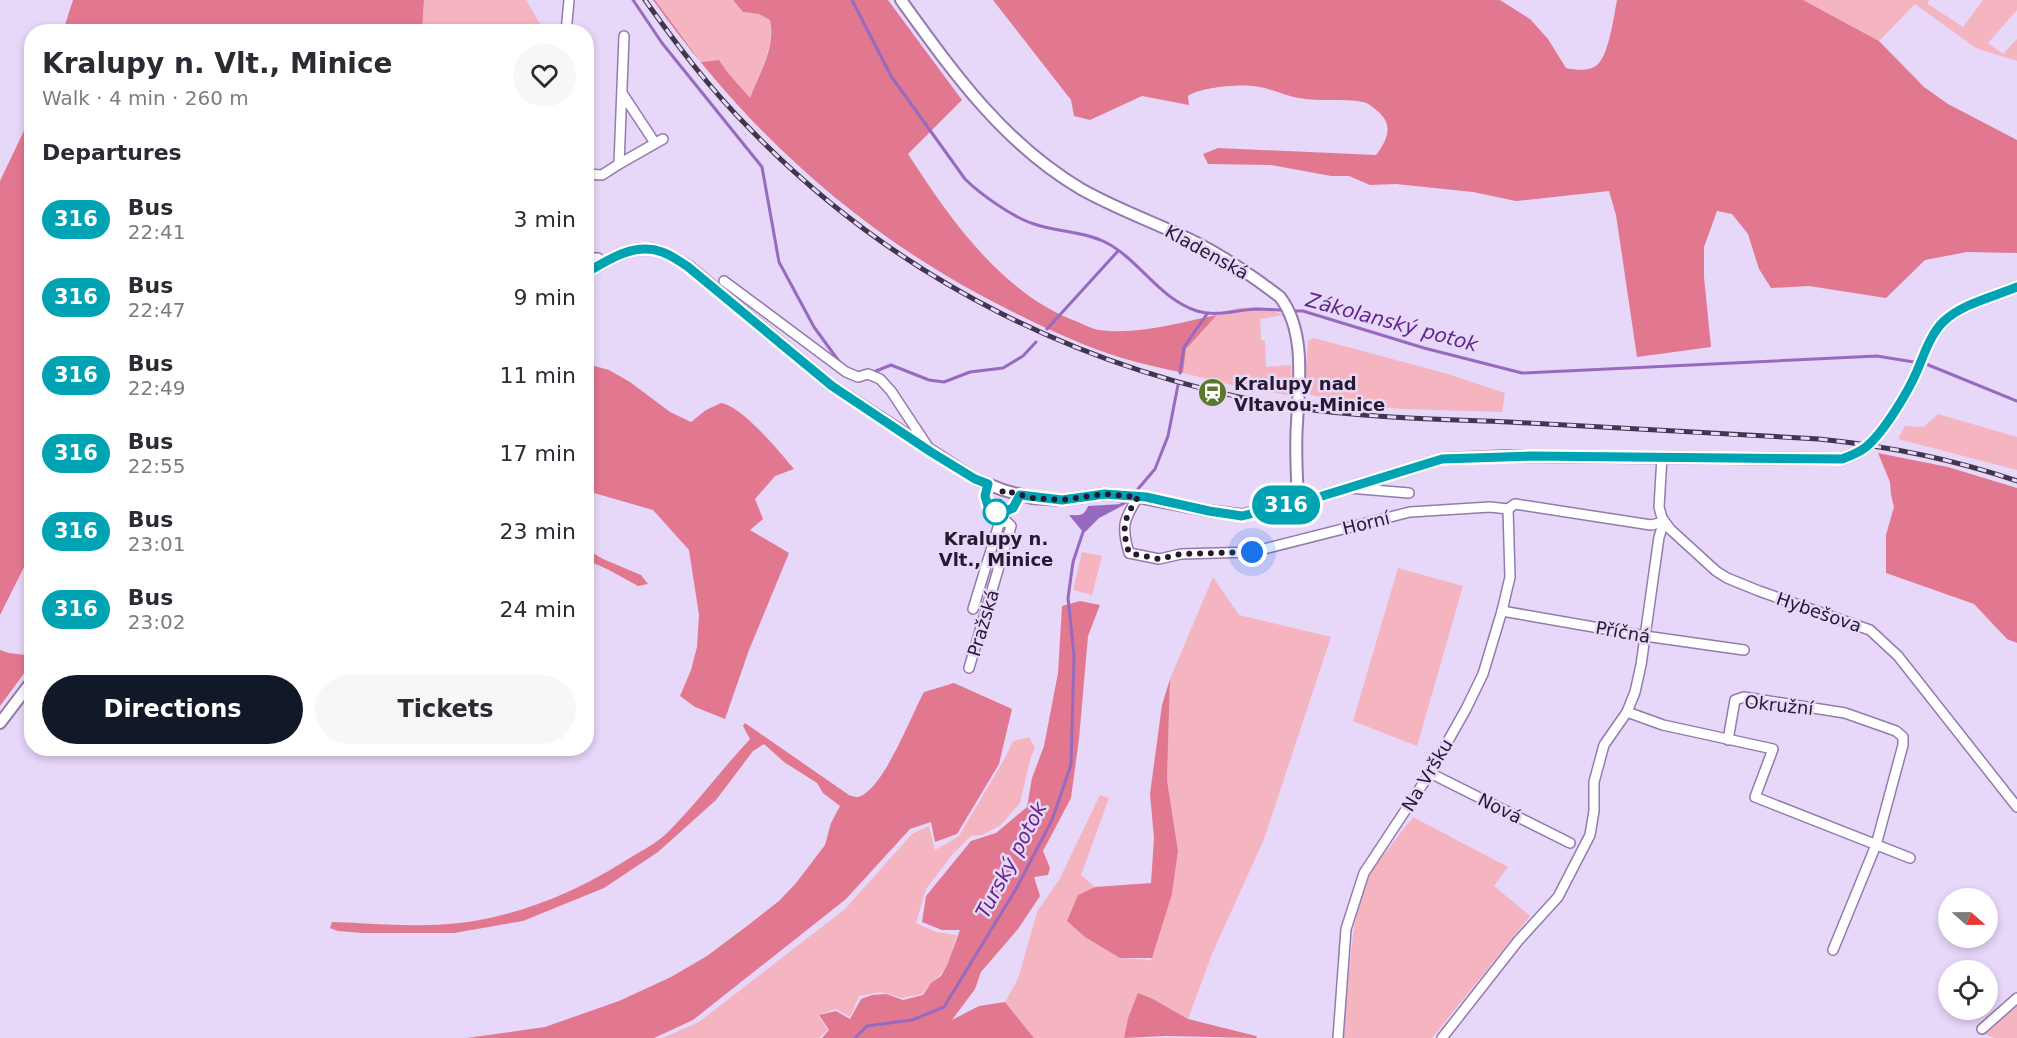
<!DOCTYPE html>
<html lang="en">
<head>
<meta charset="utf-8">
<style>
  :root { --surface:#fff; --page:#f7f7f7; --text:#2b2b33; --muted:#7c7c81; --accent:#111827 }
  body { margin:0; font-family:"DejaVu Sans",sans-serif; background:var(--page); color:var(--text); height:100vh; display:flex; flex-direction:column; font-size:22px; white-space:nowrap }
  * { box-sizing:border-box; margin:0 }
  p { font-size:20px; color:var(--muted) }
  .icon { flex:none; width:33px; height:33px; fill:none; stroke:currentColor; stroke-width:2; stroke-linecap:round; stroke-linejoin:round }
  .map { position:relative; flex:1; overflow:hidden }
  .sheet { position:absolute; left:24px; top:24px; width:570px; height:732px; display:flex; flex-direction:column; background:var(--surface); border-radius:24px; box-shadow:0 3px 9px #0003 }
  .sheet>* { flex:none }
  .badge { padding:0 12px; border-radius:20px; font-size:21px; line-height:39px }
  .needle { width:39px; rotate:110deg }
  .buttons { position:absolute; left:1938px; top:888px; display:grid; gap:12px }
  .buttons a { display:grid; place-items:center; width:60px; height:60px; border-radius:50%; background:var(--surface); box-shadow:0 3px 9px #0003; font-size:30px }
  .you { position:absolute; width:30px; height:30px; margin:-15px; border:4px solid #fff; border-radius:50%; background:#1a73e8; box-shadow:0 0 0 9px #1a73e833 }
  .map>.badge { position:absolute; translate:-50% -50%; box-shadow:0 0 0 3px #fff }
  h2 { padding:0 18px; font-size:22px; line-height:54px }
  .round { display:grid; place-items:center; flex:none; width:63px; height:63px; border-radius:32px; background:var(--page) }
  .head { display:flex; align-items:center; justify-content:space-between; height:102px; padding:0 18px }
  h1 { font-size:28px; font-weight:800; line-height:45px }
  .cta { display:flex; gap:12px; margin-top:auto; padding:12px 18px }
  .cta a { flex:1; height:69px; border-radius:36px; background:var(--accent); color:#fff; font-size:24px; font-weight:800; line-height:69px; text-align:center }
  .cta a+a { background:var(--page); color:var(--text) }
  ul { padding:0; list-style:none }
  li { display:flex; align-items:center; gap:18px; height:78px; padding:0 18px }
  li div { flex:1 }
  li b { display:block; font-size:22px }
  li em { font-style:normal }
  li .badge { min-width:66px; font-weight:700; text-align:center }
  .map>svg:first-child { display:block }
</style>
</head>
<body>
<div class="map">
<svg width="2017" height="1038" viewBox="0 0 2017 1038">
  <rect width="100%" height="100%" fill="#e7d7f9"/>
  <!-- green -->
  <g fill="#f4b5c0">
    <path d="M424,0H526L540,24V32H422Z"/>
    <path d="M655,0H733L743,12L759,14L770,20C775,49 758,72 750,99L728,73L719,60L702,62Z"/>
    <path d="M1803,0H1929L1928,4L1963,27L1983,0H2017V10L1988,43L2003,54L2017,39V61L1976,48L1915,4L1879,41Z"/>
    <path d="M1262,307L1284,315L1260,319L1261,340L1265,341L1266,367L1291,365L1292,396L1236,386L1183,373L1186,349L1217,315L1237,308Z"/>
    <path d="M1314,338L1448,374L1505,393L1502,412L1403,409L1350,404L1311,395C1303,379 1307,358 1308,341Z"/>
    <path d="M1938,414L2017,437V470L1898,439L1905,426L1923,427Z"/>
    <path d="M1082,552L1102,556L1092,595L1073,590Z"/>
    <path d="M1398,568L1463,586L1417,746L1353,721Z"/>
    <path d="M1213,577L1239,615L1331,637L1264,839L1212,954L1188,1019L1153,999L1128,1018L1124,1038H1034L1005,1002L1018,979L1037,912L1059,880L1100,795L1109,798L1081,875L1095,887L1078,895L1120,958L1150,960V963L1172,894L1178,851L1167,780L1170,679Z"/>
    <path d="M1029,737L1035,748L1030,760L1020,803L1001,825L982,835L971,836L952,855L926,889L916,923L936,932L957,935C952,948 949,966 939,976C933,982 927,987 922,994L902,998L881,992L859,996L850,1017L836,1009L818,1015L828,1030L819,1038H663L699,1022L845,909L912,834L929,826L935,850L959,836L1005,758L1013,741Z"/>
    <path d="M1413,817L1508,867L1494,886L1530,916L1432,1038H1342L1354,926L1367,876Z"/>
    <path d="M2017,1005V1038H1994L1985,1034Z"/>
  </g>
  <!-- forest -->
  <g fill="#e27890">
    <path d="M73,0H424L422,32L63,31Z"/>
    <path d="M653,0H655L701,62L719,60L728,73L750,98C759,73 776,48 770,20L759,14L743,12L733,0H888L962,100L908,154C950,219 1002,294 1078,322C1085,325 1092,329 1099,330C1139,335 1178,323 1217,315L1186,349L1183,373C1163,368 1142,364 1122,358C1083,346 1045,328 1009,310C861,236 749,134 653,0Z"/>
    <path d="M993,0H1500L1530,19L1548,39L1566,68C1576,70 1590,72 1598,64C1609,54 1614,15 1617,0H1803L1879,41L1924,87L1948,104L2017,140V253L1967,252L1925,260L1886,298L1809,286L1771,288L1759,269L1748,234L1732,214L1717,211L1704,247V277L1711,347L1637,357L1616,215L1609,191L1516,201L1473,192L1396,184L1370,185L1349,176H1331L1271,165L1208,164L1203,154L1218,148L1376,155C1389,138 1394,123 1375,109C1371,106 1368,103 1363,102C1342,98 1320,102 1299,98C1285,96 1273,89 1259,87C1244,83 1200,87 1188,96L1189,105L1142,96L1090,120L1074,116L1071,100Z"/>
    <path d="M31,116V553L0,615V181Z"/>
    <path d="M587,364L609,370L630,382L670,412L691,422L706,410L721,403C742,406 779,451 794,469L775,476L755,499L763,519L750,530L789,553L749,650L725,719L695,707L680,696L691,670L697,647L699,615L689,550L653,510L587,491Z"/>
    <path d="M1878,453L1948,467L2017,488V643L2007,639L1974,604L1886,573V535L1894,507L1891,495L1890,482Z"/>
    <path d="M586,549L603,559L641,575L648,584L638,586L609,570L587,560Z"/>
    <path d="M1080,601L1100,605L1088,636L1079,739L1071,798L1043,851L1050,868L1048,875L1034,877L1040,896L1018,929L981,972L975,989L952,1020L979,1006L1005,1002L1034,1038H822L829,1030L819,1015L836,1011L850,1019L861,999L872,995L886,994L903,1000L923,995L931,983L941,976L947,965L960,930H942L922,922L926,896L971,841L996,833L1027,807L1032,778L1044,746L1058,673L1062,606Z"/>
    <path d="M31,649V664L0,706V650L9,653L26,655Z"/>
    <path d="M1170,679L1167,780L1178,851L1172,894L1152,958H1120L1085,937L1067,921L1078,895L1095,887L1151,883L1154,838L1150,794L1162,705Z"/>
    <path d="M954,683L1012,709L999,764L957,834L935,842L931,822L910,829L846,899L693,1020L654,1038H467L545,1027L619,1001L671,977L707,956L747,926L779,901L796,883L825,845L831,823L840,806L823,793L817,783L784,762L764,744L753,751L716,800L658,852L604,888L523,921L454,933H363L338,931L330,928L332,922C364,923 396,926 427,925C497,924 561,900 620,864C635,854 657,844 669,831C698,802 722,769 750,739L743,726L745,723L849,795C854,797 858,798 863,795C887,780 910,718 924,692Z"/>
    <path d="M1138,993L1153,999L1188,1019L1256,1036L1257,1038L1166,1036L1124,1038L1128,1018Z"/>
  </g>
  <!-- water -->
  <path fill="#976abf" d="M1122,504L1098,517L1083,532L1069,515C1079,515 1084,517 1088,506Z"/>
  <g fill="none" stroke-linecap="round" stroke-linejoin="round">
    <!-- stream -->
    <g stroke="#976abf" stroke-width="3">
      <path d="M633,0L662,43L762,167L779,262L814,327L841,364"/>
      <path d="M852,0L891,76L965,179C980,194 1014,218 1034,224C1057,232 1083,231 1105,242C1139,259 1159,299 1197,311C1215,317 1236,310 1256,309C1265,309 1274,310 1283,310"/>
      <path d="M1290,311H1303L1424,348L1522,373L1877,356L1926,364L2017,401"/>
      <path d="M1047,329L1118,251"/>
      <path d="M871,373L891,365L929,380L944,382L970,372L1003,368L1023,356L1036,342"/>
      <path d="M1180,373L1184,347L1207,314"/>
      <path d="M1138,489L1155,469L1168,436L1178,385"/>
      <path d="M855,1038L867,1026L912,1020L944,1007L1016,889L1052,820L1071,765L1074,655L1068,598L1073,562L1083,532L1098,517L1128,501"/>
    </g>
    <defs>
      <g id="minor">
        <path d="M566,32L569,0"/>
        <path d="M622,93L655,143"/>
        <path d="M619,164L663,139"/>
        <path d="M586,174L602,175L619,164L624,36"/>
        <path d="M586,258H598L602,264"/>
        <path d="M724,281L846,372L858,377L868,374L880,379L891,391L930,450"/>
        <path d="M1662,457L1659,507L1662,518L1670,529L1716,571L1727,578L1759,591L1870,630L1898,656L2017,807"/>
        <path d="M1349,488L1409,493"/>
        <path d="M1138,497C1124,519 1121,526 1129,553L1159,559L1181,554L1252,552L1410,512L1490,507L1508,509L1515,504L1651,525L1664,522"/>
        <path d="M973,609L999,524L1006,521"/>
        <path d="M1502,611L1645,636L1744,650"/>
        <path d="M969,668L1011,526L999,514"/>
        <path d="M1627,712L1663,725L1773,749L1755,797L1910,858"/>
        <path d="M1728,740L1735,700L1744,697L1845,713L1896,731L1903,737V745L1876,845L1833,950"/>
        <path d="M1430,773L1570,843"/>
        <path d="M1982,1029L2017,998"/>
        <path d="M1338,1038L1346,929L1364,873L1430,773L1466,709L1483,674L1502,611L1510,577L1508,509"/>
        <path d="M1442,1038L1518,941L1558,897L1590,835L1594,811V782L1604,745L1627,712L1635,692L1641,665L1659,537L1664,522"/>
      </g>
      <g id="major">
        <path d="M901,0C953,72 1003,143 1081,189C1118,210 1159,224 1197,243C1226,258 1254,277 1280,297C1306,331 1299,383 1297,423C1295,449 1297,476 1298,502"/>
        <path d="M586,273C609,259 635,242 662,252C671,255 679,261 688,266L832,386L975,479L1003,490L1032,498L1062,500L1105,494L1138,497L1209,511L1242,515L1319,497L1442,459L1509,456L1842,459C1850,456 1860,452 1866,447C1884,432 1908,392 1917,371C1924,355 1930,335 1943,322C1961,304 1993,297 2017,287"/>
        <path d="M0,723L32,681"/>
      </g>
    </defs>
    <!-- minor casing -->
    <use href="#minor" stroke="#947aae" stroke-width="12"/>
    <!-- major casing -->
    <use href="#major" stroke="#947aae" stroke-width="14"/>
    <!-- minor -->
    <use href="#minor" stroke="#fff" stroke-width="9"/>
    <!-- major -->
    <use href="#major" stroke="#fff" stroke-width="10"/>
    <defs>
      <path id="rail" d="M645,0C677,45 710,89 749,128C897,281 1088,375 1298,408C1368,418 1439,419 1509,422C1613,427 1716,434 1819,439C1887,446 1953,459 2017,481"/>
    </defs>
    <!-- rail casing -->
    <use href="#rail" stroke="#42364d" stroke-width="5"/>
    <!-- rail -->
    <use href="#rail" stroke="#e7d7f9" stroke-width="3" stroke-dasharray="9" stroke-linecap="butt"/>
  </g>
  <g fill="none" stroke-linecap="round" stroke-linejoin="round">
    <defs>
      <path id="line" d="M586,273C609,259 635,242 662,252C671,255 679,261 687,266L832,386L931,452L975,479L988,484L985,496L989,509L999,514L1013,508L1020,495L1062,500L1105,494L1146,497L1209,511L1242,516L1319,497L1442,459L1531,456L1842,459C1850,456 1860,452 1866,447C1884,432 1908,392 1917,371C1924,355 1930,335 1943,322C1961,304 1993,297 2017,287"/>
    </defs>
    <!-- line casing -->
    <use href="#line" stroke="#fff" stroke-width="14"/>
    <!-- line -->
    <use href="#line" stroke="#00a3b4" stroke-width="9"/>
    <!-- walk -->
    <path stroke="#251a2f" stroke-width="6" stroke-dasharray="0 10.8" d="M996,512L1003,490L1032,498L1062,500L1105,494L1138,497C1124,519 1121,526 1129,553L1159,559L1181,554L1252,552"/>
  </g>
  <!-- icons -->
  <defs>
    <symbol id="station-disc" viewBox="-11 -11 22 22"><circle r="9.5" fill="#5c782d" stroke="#e7d7f9"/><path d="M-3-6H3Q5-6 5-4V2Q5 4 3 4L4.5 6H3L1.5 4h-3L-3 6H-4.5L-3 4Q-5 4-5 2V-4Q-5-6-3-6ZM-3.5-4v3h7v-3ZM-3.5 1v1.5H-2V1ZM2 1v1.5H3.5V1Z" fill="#fff"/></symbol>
  </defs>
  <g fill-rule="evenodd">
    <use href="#station-disc" x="1196" y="376" width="33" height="33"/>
  </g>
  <!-- markers -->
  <circle fill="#fff" stroke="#00a3b4" stroke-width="3" cx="996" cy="512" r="12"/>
  <g text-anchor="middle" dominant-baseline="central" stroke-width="5" stroke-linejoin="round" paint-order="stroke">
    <!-- street labels -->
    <g font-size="18" fill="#251a2f" stroke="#e7d7f9">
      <text transform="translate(1207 252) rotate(29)">Kladenská</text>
      <text transform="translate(1366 523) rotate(-14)">Horní</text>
      <text transform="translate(1819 612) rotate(19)">Hybešova</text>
      <text transform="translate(983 623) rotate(-73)">Pražská</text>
      <text transform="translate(1623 632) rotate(10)">Příčná</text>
      <text transform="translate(1779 705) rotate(6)">Okružní</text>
      <text transform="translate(1427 775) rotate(-59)">Na Vršku</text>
      <text transform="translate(1500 808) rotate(26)">Nová</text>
    </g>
    <!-- poi labels -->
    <g font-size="18" font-weight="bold" fill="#251a2f" stroke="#e7d7f9" text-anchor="start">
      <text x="1234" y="383">Kralupy nad<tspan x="1234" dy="21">Vltavou-Minice</tspan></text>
    </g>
    <!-- stop labels -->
    <g font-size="18" font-weight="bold" fill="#251a2f" stroke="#e7d7f9">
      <text x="996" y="538">Kralupy n.<tspan x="996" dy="21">Vlt., Minice</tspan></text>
    </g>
    <!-- water labels -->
    <g font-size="20" font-style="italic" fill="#61258c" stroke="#e7d7f9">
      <text transform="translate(1392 322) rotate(15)">Zákolanský potok</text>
      <text transform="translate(1011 860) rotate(-62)">Turský potok</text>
    </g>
  </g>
</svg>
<div class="buttons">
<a><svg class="needle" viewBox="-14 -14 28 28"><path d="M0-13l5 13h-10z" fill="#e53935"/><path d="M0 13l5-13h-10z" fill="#7c7c81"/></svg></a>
<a><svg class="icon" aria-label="locate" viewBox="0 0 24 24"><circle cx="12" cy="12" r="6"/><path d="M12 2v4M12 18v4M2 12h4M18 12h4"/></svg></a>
</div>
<div class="you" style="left:1252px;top:552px"></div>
<b class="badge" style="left:1286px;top:505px;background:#00a3b4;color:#fff">316</b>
<section class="sheet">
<div class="head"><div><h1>Kralupy n. Vlt., Minice</h1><p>Walk · 4 min · 260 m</p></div><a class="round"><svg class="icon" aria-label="heart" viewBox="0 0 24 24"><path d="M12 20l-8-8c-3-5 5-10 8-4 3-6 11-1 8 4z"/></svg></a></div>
<h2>Departures</h2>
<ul>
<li><span class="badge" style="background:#00a3b4;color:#fff">316</span><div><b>Bus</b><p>22:41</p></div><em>3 min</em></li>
<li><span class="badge" style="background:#00a3b4;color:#fff">316</span><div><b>Bus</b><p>22:47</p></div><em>9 min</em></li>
<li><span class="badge" style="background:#00a3b4;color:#fff">316</span><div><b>Bus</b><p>22:49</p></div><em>11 min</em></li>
<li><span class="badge" style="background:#00a3b4;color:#fff">316</span><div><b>Bus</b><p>22:55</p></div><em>17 min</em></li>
<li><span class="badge" style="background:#00a3b4;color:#fff">316</span><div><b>Bus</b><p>23:01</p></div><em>23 min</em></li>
<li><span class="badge" style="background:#00a3b4;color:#fff">316</span><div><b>Bus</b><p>23:02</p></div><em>24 min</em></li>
</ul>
<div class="cta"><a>Directions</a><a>Tickets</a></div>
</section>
</div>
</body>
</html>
